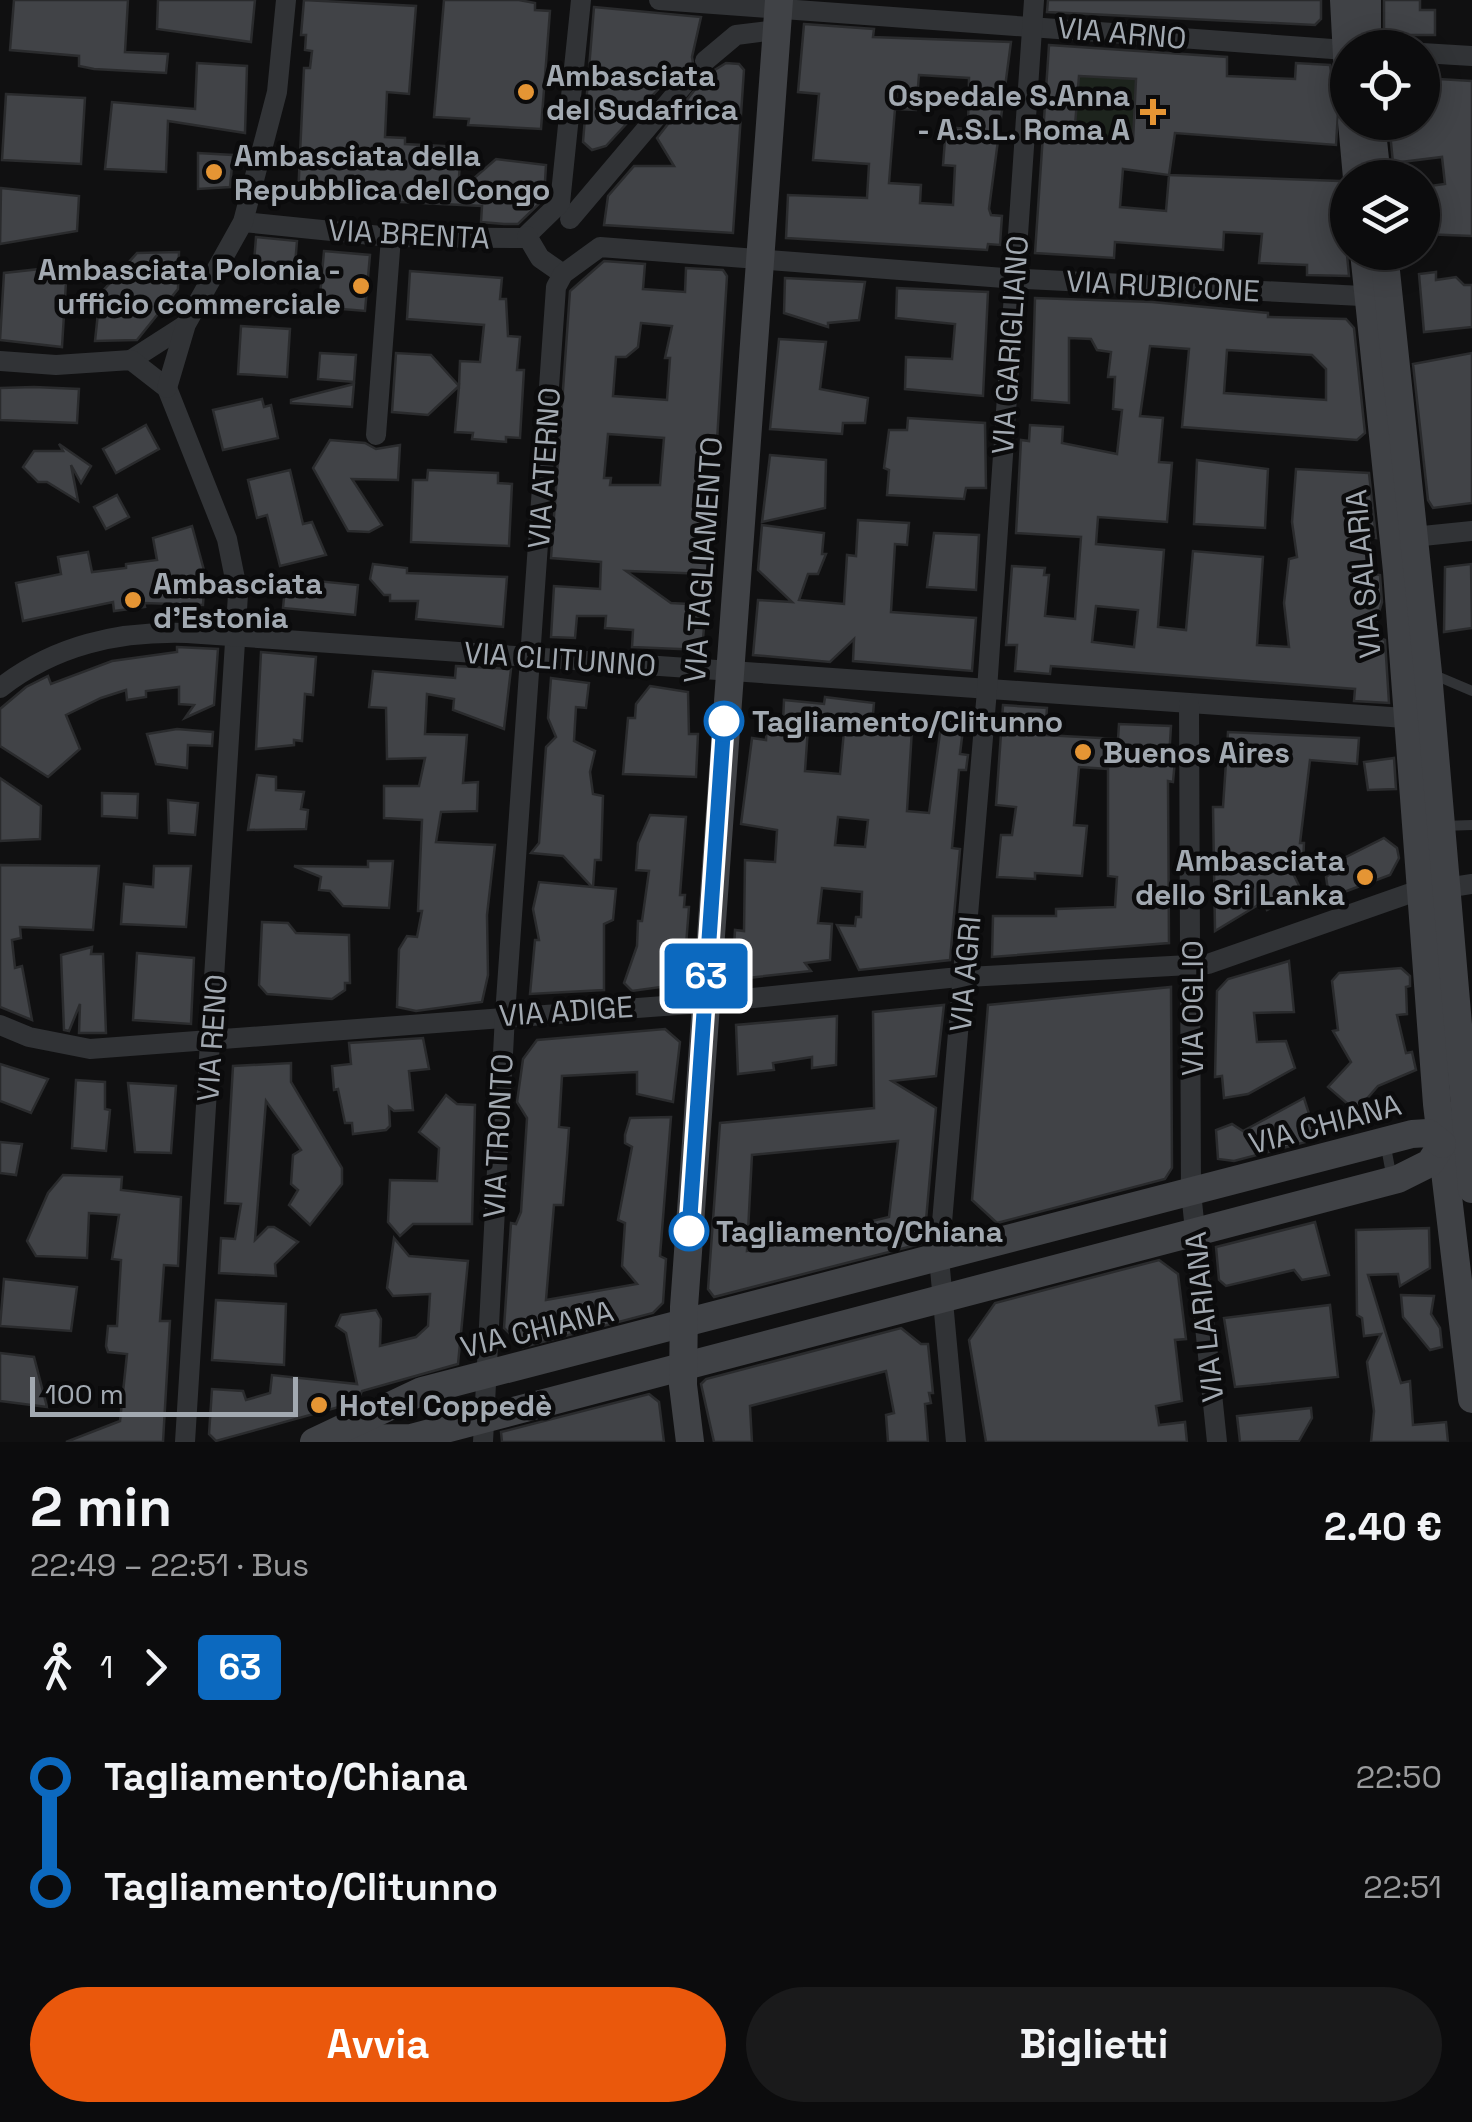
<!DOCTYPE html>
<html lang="it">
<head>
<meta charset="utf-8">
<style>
  :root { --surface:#0c0c0d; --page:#1a1a1b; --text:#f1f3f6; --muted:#9a9b9d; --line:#2c2c2e; --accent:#ea580c }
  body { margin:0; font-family:"Space Grotesk",sans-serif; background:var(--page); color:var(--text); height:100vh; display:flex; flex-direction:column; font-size:38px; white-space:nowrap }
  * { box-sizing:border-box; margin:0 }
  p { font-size:32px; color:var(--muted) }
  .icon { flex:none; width:55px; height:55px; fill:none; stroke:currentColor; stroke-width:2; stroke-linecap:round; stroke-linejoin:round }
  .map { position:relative; height:1442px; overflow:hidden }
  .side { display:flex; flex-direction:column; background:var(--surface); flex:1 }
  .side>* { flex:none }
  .badge { padding:0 20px; border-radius:8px; font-size:35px; line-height:65px }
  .buttons { position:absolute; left:1330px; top:30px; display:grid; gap:20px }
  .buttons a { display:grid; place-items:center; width:110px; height:110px; border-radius:50%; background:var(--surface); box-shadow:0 5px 25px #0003,0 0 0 2px var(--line); font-size:50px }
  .scale { position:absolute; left:30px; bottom:25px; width:268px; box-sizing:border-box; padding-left:10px; border:5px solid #a2a9b1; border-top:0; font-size:28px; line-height:35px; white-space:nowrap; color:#a2a9b1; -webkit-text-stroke:8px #0b0b0c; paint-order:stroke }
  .map>.badge { position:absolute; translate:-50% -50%; box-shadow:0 0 0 5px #fff }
  .legs { display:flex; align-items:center; gap:15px; height:110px; padding:0 30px; font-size:32px }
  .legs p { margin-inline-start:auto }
  .overview { display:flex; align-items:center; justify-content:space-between; height:170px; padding:0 30px }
  h1 { font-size:55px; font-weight:700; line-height:75px }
  .action { display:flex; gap:20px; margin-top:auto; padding:20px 30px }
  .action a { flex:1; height:115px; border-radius:60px; background:var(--accent); color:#fff; font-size:40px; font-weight:700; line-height:115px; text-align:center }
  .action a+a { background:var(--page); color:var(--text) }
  ul { padding:0 30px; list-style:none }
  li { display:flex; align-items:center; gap:35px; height:110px; font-size:38px }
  li i { display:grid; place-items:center; width:15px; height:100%; margin:0 12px; background:currentColor }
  li i::after { content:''; width:25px; height:25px; margin:-12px; border:8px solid; border-radius:50%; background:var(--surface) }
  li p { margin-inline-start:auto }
  li:first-child i { background:linear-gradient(#0000 50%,currentColor 0) }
  li:last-child i { background:linear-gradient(currentColor 50%,#0000 0) }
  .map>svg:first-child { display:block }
</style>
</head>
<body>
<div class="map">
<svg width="1472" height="1442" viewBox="0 0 1472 1442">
  <rect width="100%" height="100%" fill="#101011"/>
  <!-- green -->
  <path fill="#1d241d" d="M1079,76L1136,79L1133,141L1074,138Z"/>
  <!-- building -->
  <g fill="#414347" stroke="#2a2b2d" stroke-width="2.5" fill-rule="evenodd">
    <path d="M14,0H128L125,52L168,54L166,73L94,69L79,66V56L10,50Z"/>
    <path d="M158,0H255L251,42L157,29Z"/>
    <path d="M304,0L416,6L409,94L387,92L385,137L405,138V144L461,147L458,192L496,159L546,165L544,199L518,224H504L481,222L482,206L298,197L304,68H310L312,51L305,50L306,35H301Z"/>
    <path d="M444,0H519L535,3V10L550,11L541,129L468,125L469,119L434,117Z"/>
    <path d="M1048,0H1321V19L1315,25L1047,12Z"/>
    <path d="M1384,0H1420V10H1435V35H1384Z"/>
    <path d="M594,7L701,17L692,57L694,69L708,74L726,63L739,64L744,70L733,233L604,225L608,196L634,166H674L657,138L700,83L694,71H675L606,146L592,150L583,142Z"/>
    <path d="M804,24L874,29L873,37L1011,42L989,209L991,215L1002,216L1000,245L988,244L987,250L786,238L788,195L867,198L869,164L813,160L819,94L798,92ZM919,75L969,78L968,129L946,127L943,165L955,166L953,205L920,203L921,185L889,183L895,109L916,110Z"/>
    <path d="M1049,45L1227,57V76L1295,79L1296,63L1330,65L1338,113L1336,145L1175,133L1169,175L1340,181L1349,276L1307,275V265L1259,263L1262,234L1224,232L1223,250L1115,242L1114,258L1035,253ZM1079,76L1136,79L1133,141L1074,138ZM1123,169L1169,175L1166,211L1120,207Z"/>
    <path d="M197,63L247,66L245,133L168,121L166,172L105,169L112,102L195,109Z"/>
    <path d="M1422,78L1472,81V236L1422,234V187L1445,184L1442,157L1393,163L1389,122H1422Z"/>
    <path d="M6,94L85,98L81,164L2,160Z"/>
    <path d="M198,153L233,155L230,187L198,189Z"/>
    <path d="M1,188L79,196L77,231L0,244Z"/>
    <path d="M256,237L297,241L294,278L253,275Z"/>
    <path d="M324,251L370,255L365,311L319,307Z"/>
    <path d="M179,252L178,289L137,340L95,341L100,294L137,253Z"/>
    <path d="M604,261L645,264L643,289L685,292L686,268L723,270L727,276L717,441L704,440L701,488L713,489L707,574L626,571L671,603L706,605L702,650L632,647L633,630L605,628L606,616H577L575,638L551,637L554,586L600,589L601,562L551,558L570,291ZM641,323L672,326L665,358H670L667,400L613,396L616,357H626L638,347ZM608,434L664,438L660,485H610L611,478H604Z"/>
    <path d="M67,266L62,347L0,340L4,273Z"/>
    <path d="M410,271L502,278L500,299H506L508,336L520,337L517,370H524L520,438L506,437V442L472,439L473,433L455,432L459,386L428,415L392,412L396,353L431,355L459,386L460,361L480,362L484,325L407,319Z"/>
    <path d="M1436,272V280L1456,277L1464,285H1472V327L1424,332L1419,274Z"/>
    <path d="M785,278L865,282L859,320L828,323V327L784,313Z"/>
    <path d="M897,288L988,292L983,396L905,389L906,357L952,359L955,324L896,318Z"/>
    <path d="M1035,298L1152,302L1268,313V317L1346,319L1354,328L1365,433L1357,440L1182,427L1189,349L1150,346L1140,416L1163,418L1159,462L1172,463L1167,522L1098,517L1096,544L1164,550L1158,627L1186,630L1193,551L1263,557L1257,645L1289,647L1284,603L1289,559L1297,557L1292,522L1296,469L1369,473L1376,538L1369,537L1372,574L1380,575L1382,602L1372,635L1385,640L1389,703L1354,701L1355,689L1051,666L1050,674L1015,671L1017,645H1006L1012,566L1045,568L1044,575H1049L1045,616L1075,619L1081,537L1016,533L1021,440L1029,441L1030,425L1063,427L1062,443L1117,454L1122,410L1113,409L1115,377H1108L1111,352L1097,350L1091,339L1069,338V403L1032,400ZM1227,350L1312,355L1326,369V400L1224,393ZM1096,606L1138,610L1134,647L1092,642Z"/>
    <path d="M241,326L290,329L287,377L238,374Z"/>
    <path d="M779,339L826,342L820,389L868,398L865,423H843L842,434L770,429Z"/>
    <path d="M320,353L356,355L354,382L318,379Z"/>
    <path d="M1472,353V503L1433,508L1428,500L1413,364Z"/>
    <path d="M354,384L352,407L291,403V400Z"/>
    <path d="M34,387L79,389L77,423L0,420V388Z"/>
    <path d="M262,399L264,407L271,405L278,438L223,450L213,410Z"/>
    <path d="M908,418L985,423L986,488H966L964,499L887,495L889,470L884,468L889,430H907Z"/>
    <path d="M146,425L159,449L116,473L103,449Z"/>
    <path d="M330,440L365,443L376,449L400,445L398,480L352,479L382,525L369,532L348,531L313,468Z"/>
    <path d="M59,444L91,466L81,483L71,465L78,501L47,482H38L23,467L34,451H63Z"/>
    <path d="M770,455L826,460L825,508L762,522Z"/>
    <path d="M1197,460L1268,469L1265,528L1194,524Z"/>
    <path d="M290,470L303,524L312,522L326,555L280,566L267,515L257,518L248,480Z"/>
    <path d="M428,470L498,473V483L512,484L509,546L411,542L413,480H427Z"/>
    <path d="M117,495L129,517L106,529L94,507Z"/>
    <path d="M858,520L909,523L907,545L895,544L891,612L976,618L972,671L853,661L854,639L830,662L753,655L758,600L792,602L758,570L762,525L824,533L822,554H826L818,574H808L799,600L844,604L847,555L856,556Z"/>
    <path d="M192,526L205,574L203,605L144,603L145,607L114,611L113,602L23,621L16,583L61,574L58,557L88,552L92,572L126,568V564L157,560L153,538Z"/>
    <path d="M934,533L979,535L976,590L927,587Z"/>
    <path d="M373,564L407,568V573L507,577L503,627L416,619L418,601H390V595H384L370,579Z"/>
    <path d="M1471,564L1472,628L1444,632L1445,567Z"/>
    <path d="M286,578L358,585L355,615L283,608Z"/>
    <path d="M177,647L218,649L214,705L185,718L194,705L179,704V687L146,691V697L127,700L126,690L101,698L66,715L80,749L48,777L0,746V709L26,687L48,676L51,684L112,661L177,652Z"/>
    <path d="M261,652L316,657L313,695L305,694L302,741L294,740V745L256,749Z"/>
    <path d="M456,666L511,669L504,729L453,710L454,699L427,694L425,734L467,735L463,783L478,782L477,811L441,812L436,842L495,845L487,915L488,975L482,1002L416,1011L397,1007L399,949L407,936L417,937L422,911H418L422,820L384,818V786H419L425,758L387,759L386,708L369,707L373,671L455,678Z"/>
    <path d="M551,678L589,683L586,708L576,707L574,741L595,751L590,772L593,794L603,796L601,860H595L593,887L616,889L613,920L604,924V990L530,994L535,940H539L533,909L539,882L592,887L563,856L531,853L539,843L546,747L556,737L548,718Z"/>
    <path d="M650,686L688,692L689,734H698L696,777L623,774L628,718H635L636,704Z"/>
    <path d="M825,697L874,703L872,726L912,729L907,811L929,813L943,711L965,713L960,754L968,755L966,770H959L952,848L960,849L950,960L859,970L837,925L855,926L856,917H861L862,892L822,888L818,923L832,924L830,960L805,963L811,971L747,978L746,964H733L735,930L744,931L745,860L775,862L777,830L741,824L752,738L766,740L767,721L783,722L784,700L824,704ZM808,728L844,731L840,774L805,771ZM838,817L868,820L865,847L835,845Z"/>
    <path d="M1003,705L1047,708L1045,735L1118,739L1119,724L1171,726L1169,759L1175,760L1173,782L1168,781L1169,943L992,957L993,916H1056V909L1115,907L1117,877L1108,876V769L1079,767L1074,825L1087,826L1082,876L1035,873V879L997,877L1001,835H1012L1016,807L996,805Z"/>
    <path d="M177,729L213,732L212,746L188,745L187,768L156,764L147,734Z"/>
    <path d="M1228,732L1359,738L1357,764L1310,760L1300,843H1304L1303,864L1288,863L1302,892L1267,910L1263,902L1215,931L1213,807H1223Z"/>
    <path d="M1394,758L1396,789L1368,790L1364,762Z"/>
    <path d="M257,775L276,777V790L304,792L301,809L308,810L306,829L248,830Z"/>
    <path d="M0,778L41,806L40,839L0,841Z"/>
    <path d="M102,793L138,794L137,818L102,816Z"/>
    <path d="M168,800L198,803L195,835L169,833Z"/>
    <path d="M650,815L686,817L680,895H685L684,907H689L683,984L632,991L624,983L637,946L638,921H642L649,871L636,870L638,843Z"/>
    <path d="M1384,838L1397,848L1399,858L1390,875L1336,895L1328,890L1326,877L1336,869L1332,864Z"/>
    <path d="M368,861H393L389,908L343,906L330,891L319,890L321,877L294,866L368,867Z"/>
    <path d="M0,865L99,866L93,930L20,927L21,938L12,940L15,968L22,966L32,1020L0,1007Z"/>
    <path d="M154,866H191L186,927L121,924L124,884L153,887Z"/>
    <path d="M262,922L288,923L296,933L349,935L350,983H345V990L332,999L267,994L259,985Z"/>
    <path d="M92,947L91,954H103L106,1033H79L80,1004L69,1031L64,1030L61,955Z"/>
    <path d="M137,953L194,958L191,1024L133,1020Z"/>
    <path d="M1289,961L1294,1012L1254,1013L1257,1042L1286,1041L1295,1068L1248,1094L1224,1098L1222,1076L1215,1077L1217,991L1228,979Z"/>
    <path d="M1401,968L1410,976V986L1406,987L1407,1014L1397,1015L1406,1053L1412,1052L1416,1070L1378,1086L1356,1111L1328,1087L1351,1062L1333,1031L1338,1030L1332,981L1339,973Z"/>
    <path d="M1171,987L1172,1168L1165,1179L997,1223L972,1200L988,1005Z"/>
    <path d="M944,1005L936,1076L892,1081L936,1108L924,1243L714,1297L708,1289L720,1123L874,1108L873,1012ZM898,1141L889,1217L747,1251L752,1155Z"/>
    <path d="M837,1016L836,1065L812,1068V1057L773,1063L774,1070L738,1074L736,1025Z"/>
    <path d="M665,1029L680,1042L673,1102L637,1094V1072L562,1076L559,1127L569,1128L567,1156L563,1205H554L546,1300L637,1284L622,1266L625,1223L618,1220L632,1147L625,1143V1135L630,1118L671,1117L660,1256L666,1259L663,1303L653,1313L523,1347L504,1328L511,1223L516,1224L521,1212L527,1118L517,1102L523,1059L537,1040Z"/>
    <path d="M423,1038L429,1069L409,1071L413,1110L394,1111L389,1107L390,1126L386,1130L353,1134L352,1123H345L338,1089L334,1090L332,1066L351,1064L349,1043Z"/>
    <path d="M291,1063V1082L342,1168V1184L310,1225L289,1205L298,1190L291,1184L293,1155L301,1150L266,1101L255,1240L268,1227H274L298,1242L275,1264L276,1276L219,1273L221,1238L235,1239L241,1204L225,1203L233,1066Z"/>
    <path d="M0,1064L48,1079L31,1113L0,1101Z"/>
    <path d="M76,1080L105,1082V1109L110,1110L106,1151L72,1148Z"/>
    <path d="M128,1083L176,1086L171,1153L135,1152Z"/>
    <path d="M446,1095L457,1104L475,1105L472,1224H413L400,1236L388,1222L390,1180L437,1181L439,1148L419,1132Z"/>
    <path d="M1304,1098L1317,1139L1234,1161L1218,1159L1216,1130L1232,1124L1243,1131Z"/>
    <path d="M0,1142L22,1144L16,1175L0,1173Z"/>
    <path d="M63,1175L122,1177L121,1190L181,1197L178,1266L164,1265L160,1321H170L163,1442H66L120,1421L127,1354L108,1352L106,1346L108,1326H117L121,1260L112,1259L119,1215L89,1213L87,1258L36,1256L27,1241L48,1193Z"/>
    <path d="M1315,1222L1329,1275L1302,1280L1294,1270L1226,1286L1219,1280L1216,1247Z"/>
    <path d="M1429,1228L1430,1268L1400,1286L1398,1274L1368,1275L1401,1383L1410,1381L1413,1425L1446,1422L1448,1442H1371L1374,1411L1367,1362L1381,1334L1364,1336L1362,1318L1357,1315L1356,1230Z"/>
    <path d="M394,1238L409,1256L468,1261L458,1364L362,1391L357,1402L216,1441L209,1434L212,1389L243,1391L246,1400L270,1393L272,1375L357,1384L346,1333L336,1326L341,1315L376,1310L381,1319L380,1346L416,1337L428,1326L430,1294L393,1296L387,1288Z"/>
    <path d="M1159,1260L1178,1274L1186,1339L1175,1340L1182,1401L1156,1406L1159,1425L1185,1422L1187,1442H986L969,1340L995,1303Z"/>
    <path d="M4,1279L77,1287L71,1331L0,1326Z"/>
    <path d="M1401,1295L1434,1296L1431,1314L1440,1328L1442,1347L1430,1350L1403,1317Z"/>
    <path d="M216,1300L286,1304L284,1365L212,1360Z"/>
    <path d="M1330,1305L1338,1377L1235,1387L1224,1318Z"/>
    <path d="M901,1328L921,1344H928L933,1393H929L931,1403L925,1404L928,1442H888L886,1415L894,1413L886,1371L750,1406L752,1442H714L701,1384L706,1379Z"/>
    <path d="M0,1353L34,1357L47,1407L0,1401Z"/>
    <path d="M649,1394L659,1402L664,1442H502L501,1432Z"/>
    <path d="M1311,1408L1312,1418L1299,1441L1240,1442L1237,1416Z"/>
  </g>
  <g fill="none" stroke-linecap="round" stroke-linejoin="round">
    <!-- lane -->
    <g stroke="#313336" stroke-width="10">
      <path d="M1432,674L1472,691"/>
      <path d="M1443,826L1472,825"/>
      <path d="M1385,1142L1392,1179"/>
    </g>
    <!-- street -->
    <g stroke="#313336" stroke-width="20">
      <path d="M659,0L1346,50"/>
      <path d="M1422,53L1472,56"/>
      <path d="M705,61L736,35L776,30"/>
      <path d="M570,219L686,82"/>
      <path d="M243,222L391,237L524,238L560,203L581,0"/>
      <path d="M527,236L540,258L563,274"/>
      <path d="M131,360L184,326"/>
      <path d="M0,361L56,365L131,360L167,388"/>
      <path d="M167,388L227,539L238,594L185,1442"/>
      <path d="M167,388L186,324L243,222L277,92L286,0"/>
      <path d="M376,435L391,237"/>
      <path d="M1413,537L1472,531"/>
      <path d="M0,688C55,645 118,631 187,633L1419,719"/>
      <path d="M1189,704L1191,1192L1217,1442"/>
      <path d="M0,1025L29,1037L90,1049L704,1003L949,978L1208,964L1408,894L1472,884"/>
      <path d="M483,1442L505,1015L556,287L563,274L600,247L1004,278L1382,297"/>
      <path d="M956,1442L939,1258L987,690L1034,0"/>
    </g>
    <!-- secondary -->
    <g stroke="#404246" stroke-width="28">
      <path d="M1344,0L1348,75"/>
      <path d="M1367,0V48"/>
      <path d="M1352,122L1357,178"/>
      <path d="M1371,122L1377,178"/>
      <path d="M1364,252L1397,571L1437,1104L1472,1399"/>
      <path d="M1384,252L1428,673L1472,1189"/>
      <path d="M336,1439L411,1438L1398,1179L1430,1163L1442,1144"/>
      <path d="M314,1442L422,1391L1412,1134L1428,1133L1442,1144"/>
      <path d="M690,1442L683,1385L684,1307L779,0"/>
    </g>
  </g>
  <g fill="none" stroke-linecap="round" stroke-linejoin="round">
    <defs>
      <path id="line-1" d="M689,1231L724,721"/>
    </defs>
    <!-- line-1 casing -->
    <use href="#line-1" stroke="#fff" stroke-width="22"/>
    <!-- line-1 -->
    <use href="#line-1" stroke="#0c69bf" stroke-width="15"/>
  </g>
  <!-- markers -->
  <g fill="#e59534" stroke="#0b0b0c" stroke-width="4">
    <circle cx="526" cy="92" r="10"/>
    <path d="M1148 97h10v10h10v10h-10v10h-10v-10h-10v-10h10z"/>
    <circle cx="214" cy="172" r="10"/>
    <circle cx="361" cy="286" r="10"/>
    <circle cx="133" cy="600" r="10"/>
    <circle cx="1083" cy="752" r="10"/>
    <circle cx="1365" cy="877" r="10"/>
    <circle cx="319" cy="1405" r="10"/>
  </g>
  <g fill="#fff" stroke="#0c69bf" stroke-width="5">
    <circle cx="724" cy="721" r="18"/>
    <circle cx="689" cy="1231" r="18"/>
  </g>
  <g text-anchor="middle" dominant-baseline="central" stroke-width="9" stroke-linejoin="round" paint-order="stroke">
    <!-- street labels -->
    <g font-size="30" fill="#a2a9b1" stroke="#0b0b0c">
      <text transform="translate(1122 33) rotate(5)">VIA ARNO</text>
      <text transform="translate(409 234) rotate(3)">VIA BRENTA</text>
      <text transform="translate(1163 286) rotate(3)">VIA RUBICONE</text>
      <text transform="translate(1010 345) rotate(-86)">VIA GARIGLIANO</text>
      <text transform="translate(544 468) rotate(-86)">VIA ATERNO</text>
      <text transform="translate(703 560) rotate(-86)">VIA TAGLIAMENTO</text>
      <text transform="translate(1363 574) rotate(-95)">VIA SALARIA</text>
      <text transform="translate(560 659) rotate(4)">VIA CLITUNNO</text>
      <text transform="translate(965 974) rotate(-85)">VIA AGRI</text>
      <text transform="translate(1192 1008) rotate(-90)">VIA OGLIO</text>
      <text transform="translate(566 1011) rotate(-4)">VIA ADIGE</text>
      <text transform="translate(212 1038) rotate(-86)">VIA RENO</text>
      <text transform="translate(1325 1124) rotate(-15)">VIA CHIANA</text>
      <text transform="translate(498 1136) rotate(-87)">VIA TRONTO</text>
      <text transform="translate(1204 1317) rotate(-96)">VIA LARIANA</text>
      <text transform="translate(537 1329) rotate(-14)">VIA CHIANA</text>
    </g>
    <!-- poi labels -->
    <g font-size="30" font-weight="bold" fill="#a2a9b1" stroke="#0b0b0c" text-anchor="start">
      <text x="546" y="75">Ambasciata<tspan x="546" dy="34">del Sudafrica</tspan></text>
      <text x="1130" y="95" text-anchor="end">Ospedale S.Anna<tspan x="1130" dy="34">- A.S.L. Roma A</tspan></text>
      <text x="234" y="155">Ambasciata della<tspan x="234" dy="34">Repubblica del Congo</tspan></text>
      <text x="341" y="269" text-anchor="end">Ambasciata Polonia -<tspan x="341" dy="34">ufficio commerciale</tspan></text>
      <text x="153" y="583">Ambasciata<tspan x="153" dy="34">d'Estonia</tspan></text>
      <text x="1103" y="752">Buenos Aires</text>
      <text x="1345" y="860" text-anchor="end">Ambasciata<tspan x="1345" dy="34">dello Sri Lanka</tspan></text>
      <text x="339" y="1405">Hotel Coppedè</text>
    </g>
    <!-- stop labels -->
    <g font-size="30" font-weight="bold" fill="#a2a9b1" stroke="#0b0b0c" text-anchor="start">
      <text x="752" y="721">Tagliamento/Clitunno</text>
      <text x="716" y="1231">Tagliamento/Chiana</text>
    </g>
  </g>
</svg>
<div class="buttons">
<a><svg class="icon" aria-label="locate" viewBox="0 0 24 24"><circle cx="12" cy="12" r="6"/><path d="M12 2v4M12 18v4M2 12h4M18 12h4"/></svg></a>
<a><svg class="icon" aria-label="layers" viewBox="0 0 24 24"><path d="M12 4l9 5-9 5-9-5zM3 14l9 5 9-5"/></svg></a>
</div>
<div class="scale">100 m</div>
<b class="badge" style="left:706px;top:976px;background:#0c69bf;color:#fff">63</b>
</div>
<section class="side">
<div class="overview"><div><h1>2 min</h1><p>22:49 – 22:51 · Bus</p></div><b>2.40 €</b></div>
<div class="legs"><svg class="icon" aria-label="walk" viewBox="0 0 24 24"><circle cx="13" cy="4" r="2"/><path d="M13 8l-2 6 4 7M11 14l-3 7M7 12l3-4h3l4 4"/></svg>1<svg class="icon" aria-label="forward" viewBox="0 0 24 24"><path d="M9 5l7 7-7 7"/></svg><b class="badge" style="background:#0c69bf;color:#fff">63</b></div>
<ul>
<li><i style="color:#0c69bf"></i><b>Tagliamento/Chiana</b><p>22:50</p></li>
<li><i style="color:#0c69bf"></i><b>Tagliamento/Clitunno</b><p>22:51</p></li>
</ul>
<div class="action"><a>Avvia</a><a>Biglietti</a></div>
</section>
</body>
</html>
